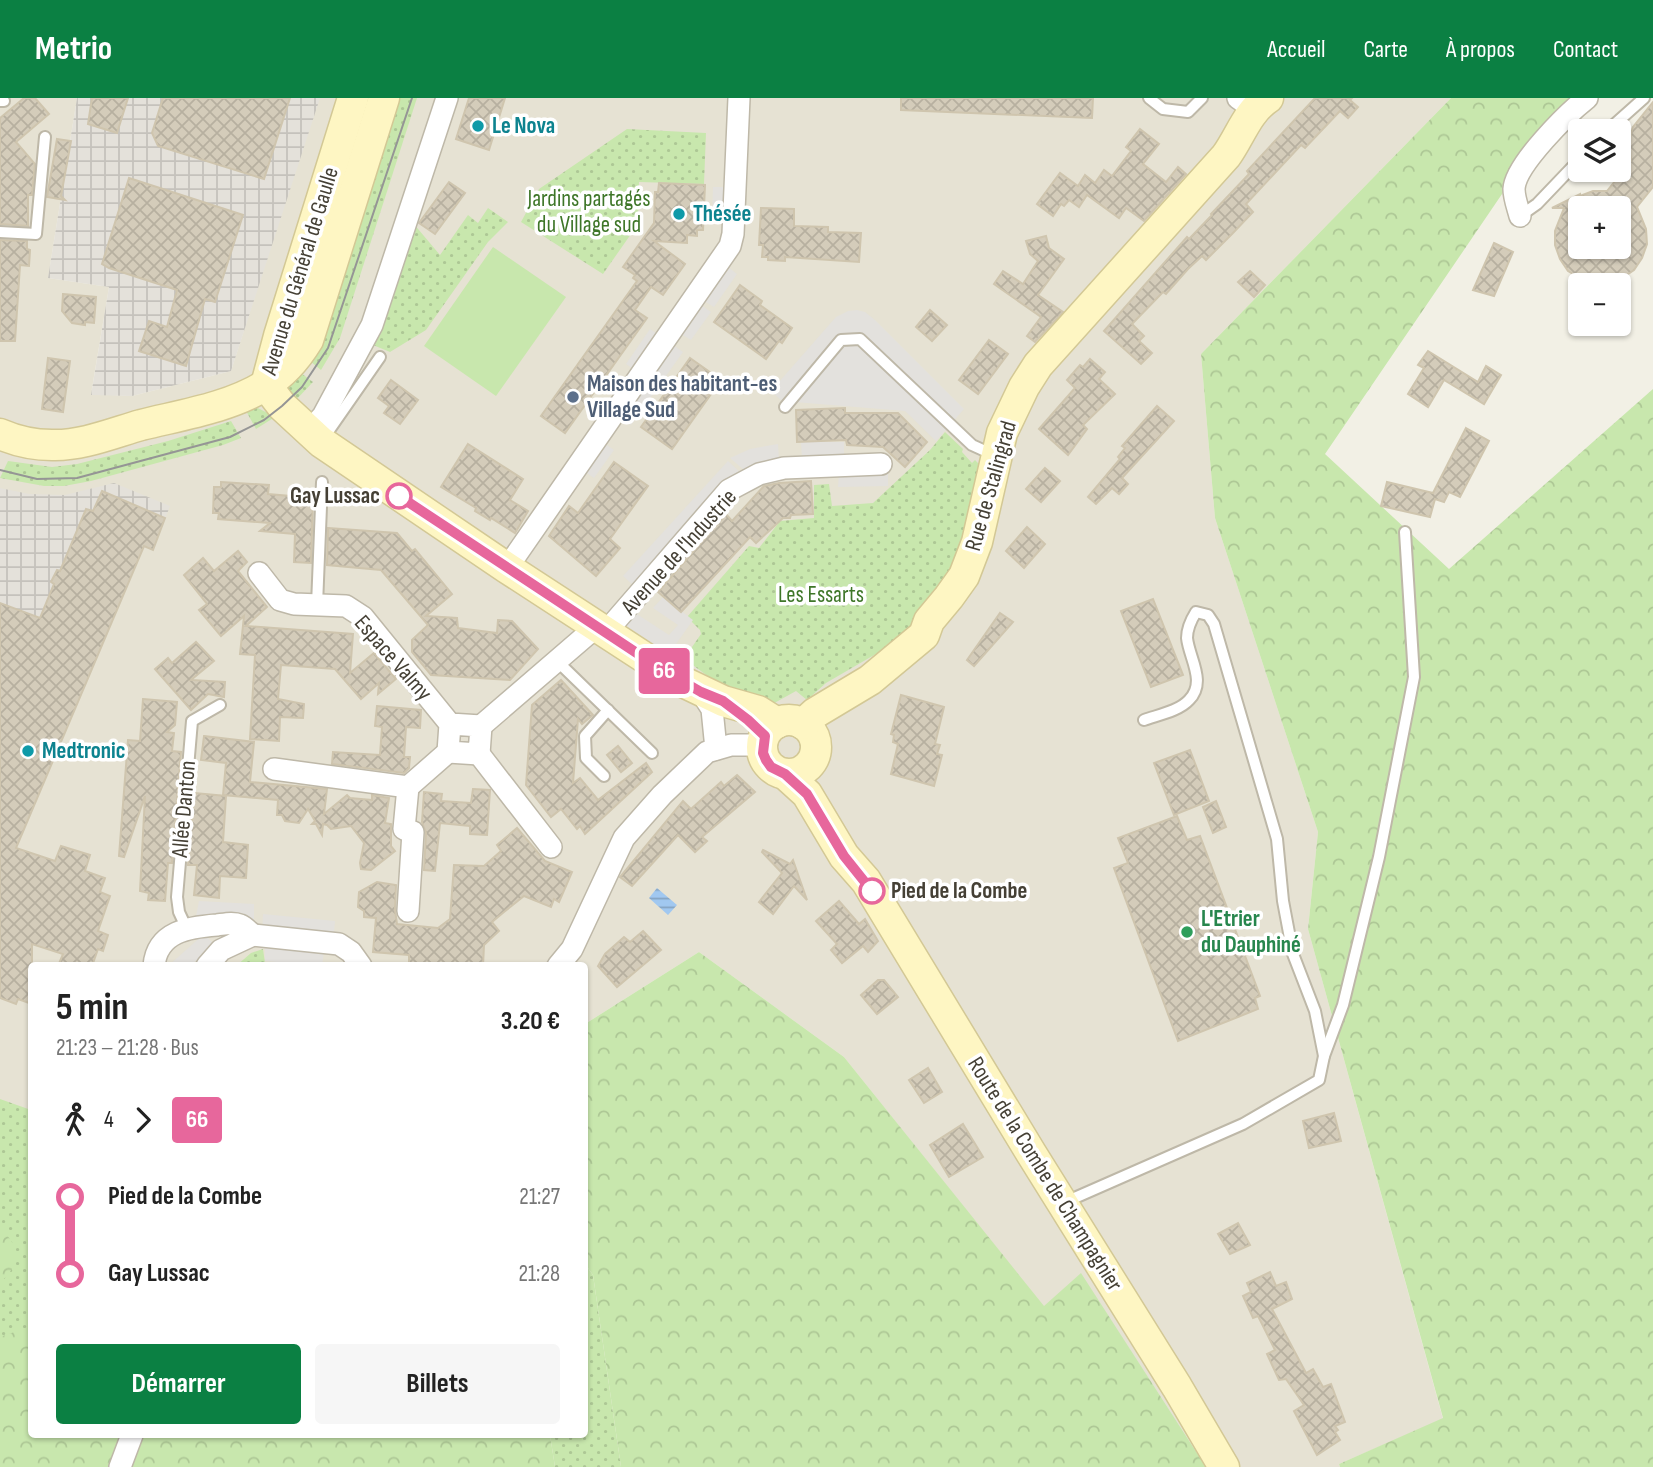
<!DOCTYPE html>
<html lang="fr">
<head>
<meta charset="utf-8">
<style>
  :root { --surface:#fff; --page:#f6f6f6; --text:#222; --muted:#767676; --accent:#0b8043 }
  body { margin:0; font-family:"Sofia Sans Condensed",sans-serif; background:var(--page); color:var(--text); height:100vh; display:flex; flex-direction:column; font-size:26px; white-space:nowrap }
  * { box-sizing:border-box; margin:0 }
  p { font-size:23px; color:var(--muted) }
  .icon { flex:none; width:38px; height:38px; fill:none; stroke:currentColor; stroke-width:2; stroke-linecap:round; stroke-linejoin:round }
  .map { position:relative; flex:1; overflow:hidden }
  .side { position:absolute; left:28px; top:864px; width:560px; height:476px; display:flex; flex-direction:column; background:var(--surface); border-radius:7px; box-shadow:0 2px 5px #0004 }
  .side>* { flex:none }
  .badge { padding:0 14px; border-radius:5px; font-size:24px; line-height:46px }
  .tools { position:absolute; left:1568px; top:21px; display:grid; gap:14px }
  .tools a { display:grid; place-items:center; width:63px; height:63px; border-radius:7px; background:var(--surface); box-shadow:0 2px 5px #0004; font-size:35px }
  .map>.badge { position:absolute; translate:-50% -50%; box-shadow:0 0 0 4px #fff }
  .legs { display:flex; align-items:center; gap:10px; height:77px; padding:0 28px; font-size:23px }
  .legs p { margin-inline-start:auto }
  .headline { display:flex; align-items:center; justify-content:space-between; height:119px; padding:0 28px }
  h1 { font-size:38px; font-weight:700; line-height:52px }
  .action { display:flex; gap:14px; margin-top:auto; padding:14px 28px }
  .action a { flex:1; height:80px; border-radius:7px; background:var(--accent); color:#fff; font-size:28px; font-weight:700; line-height:80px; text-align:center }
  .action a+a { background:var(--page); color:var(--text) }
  ul { padding:0 28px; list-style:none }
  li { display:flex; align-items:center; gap:24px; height:77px; font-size:26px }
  li i { display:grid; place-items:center; width:10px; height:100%; margin:0 9px; background:currentColor }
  li i::after { content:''; width:18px; height:18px; margin:-9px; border:5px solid; border-radius:50%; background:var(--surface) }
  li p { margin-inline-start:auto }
  li:first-child i { background:linear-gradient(#0000 50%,currentColor 0) }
  li:last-child i { background:linear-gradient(currentColor 50%,#0000 0) }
  header { display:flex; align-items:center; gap:42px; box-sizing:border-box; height:98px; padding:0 35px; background:var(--accent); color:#fff }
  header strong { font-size:33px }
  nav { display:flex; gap:38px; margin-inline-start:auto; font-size:24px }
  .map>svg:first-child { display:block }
</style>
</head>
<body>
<header>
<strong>Metrio</strong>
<nav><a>Accueil</a><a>Carte</a><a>À propos</a><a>Contact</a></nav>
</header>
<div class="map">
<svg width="1653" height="1369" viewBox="0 0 1653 1369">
  <defs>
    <pattern id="industrial-grid" width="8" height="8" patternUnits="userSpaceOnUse" patternTransform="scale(1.75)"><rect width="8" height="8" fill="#e4e1da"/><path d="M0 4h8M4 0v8" fill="none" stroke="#c5c2bc"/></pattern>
    <pattern id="green-dots" width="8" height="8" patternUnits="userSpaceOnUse" patternTransform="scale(1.75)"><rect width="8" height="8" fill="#c8e7ad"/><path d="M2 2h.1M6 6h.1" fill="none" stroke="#adc795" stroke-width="1.8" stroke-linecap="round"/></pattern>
    <pattern id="forest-crowns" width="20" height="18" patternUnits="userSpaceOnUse" patternTransform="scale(1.75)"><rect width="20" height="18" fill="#c8e7ad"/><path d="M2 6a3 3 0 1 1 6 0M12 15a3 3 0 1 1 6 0" fill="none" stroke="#adc795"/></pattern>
    <pattern id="water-rules" width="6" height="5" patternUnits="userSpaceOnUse" patternTransform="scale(1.75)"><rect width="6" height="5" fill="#a1c8f0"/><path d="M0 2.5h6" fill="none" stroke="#85a4c3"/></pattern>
    <pattern id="building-cross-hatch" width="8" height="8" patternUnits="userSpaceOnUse" patternTransform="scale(1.75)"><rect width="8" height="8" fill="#d4ccba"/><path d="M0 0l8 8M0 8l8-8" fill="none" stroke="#b7b0a0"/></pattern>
  </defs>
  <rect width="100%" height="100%" fill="#f2f0e5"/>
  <!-- residential -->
  <path fill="#e6e2d3" d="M0,0H77L48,180L109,189L91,296L132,298L231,273L318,0H1451L1201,256L1215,420L1318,734L1308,831L1443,1321L1339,1366L1340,1369H1206L1081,1176L1044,1209L844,959L699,854L585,926L584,868H32L31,1188L0,1172Z"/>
  <!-- industrial -->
  <g fill="url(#industrial-grid)">
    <path d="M77,0H320L231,273L132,298L91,297L109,189L48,180Z"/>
    <path d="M114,385L170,408L153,452L144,448L0,786V390L29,396L65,397Z"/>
  </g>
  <!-- green -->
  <g fill="url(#green-dots)">
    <path d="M390,0H417L340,240L321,272L305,259Z"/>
    <path d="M627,31L706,35L704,86L639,84L638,126L603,176L521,124L539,91Z"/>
    <path d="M488,110L508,124L488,144L426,232L390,254L373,247L413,125L440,157L468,117L478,125Z"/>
    <path d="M294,270L313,284L294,304L286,289Z"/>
    <path d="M256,309L275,319L256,331L245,311Z"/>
    <path d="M231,323L241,340L223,347L91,383L64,388H44L0,380L8,363L52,369L77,366L168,343Z"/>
    <path d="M945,334L963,351L962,354L972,365L975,362L982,369L962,461L920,519L881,553L826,585L807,602L796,593L769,608L728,593L690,565L683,562L701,536L700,532L687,519L749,448L759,450L780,423L814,420V387L829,386L832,408L873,405L930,352Z"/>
    <path d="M263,851L265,865L304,868H236L251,855Z"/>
    <path d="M0,1001L31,1012L32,1337H120L108,1369H0Z"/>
    <path d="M585,1166L593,1177L621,1369H555L550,1337H584Z"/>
  </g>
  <!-- forest -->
  <g fill="url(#forest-crowns)">
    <path d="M1451,0H1573L1562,8L1325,356L1449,471L1653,291V1369H1340L1339,1366L1443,1320L1308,831L1318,734L1215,420L1201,256Z"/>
    <path d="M699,854L844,959L1044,1208L1081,1175L1206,1369H621L593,1177L585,1166V926Z"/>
    <path d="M0,1132C21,1145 20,1170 0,1184Z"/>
    <path d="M31,1228L32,1337H120L108,1369H0V1239Z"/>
    <path d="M144,1337H550L555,1369H130Z"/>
  </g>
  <!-- pitch -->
  <path fill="#c8e7ad" d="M493,149L566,199L496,298L424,248Z"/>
  <!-- parking -->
  <g fill="#e3e1dd">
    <path d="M713,89H725L724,120L712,119Z"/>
    <path d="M728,169L737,176L714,209L704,203Z"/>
    <path d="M701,207L711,214L691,242L681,236Z"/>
    <path d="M857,212L865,214L875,222L964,311L936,343L905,313L782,303L771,293L836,219L848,213Z"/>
    <path d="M650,231L660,238L636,273L626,266Z"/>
    <path d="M673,247L683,254L658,289L648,282Z"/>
    <path d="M645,286L655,293L631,327L622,320Z"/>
    <path d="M801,344H844V360L802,361Z"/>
    <path d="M604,345L614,352L594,380L584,373Z"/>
    <path d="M778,346L779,362L756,367L744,372L730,360L750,351Z"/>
    <path d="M728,363L741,375L635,489L623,478Z"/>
    <path d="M839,375H888V388L838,389Z"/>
    <path d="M663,499L693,522L669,556L613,519L623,507L669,537L678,527L653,510Z"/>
    <path d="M199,803L254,806V826L195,823Z"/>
    <path d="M263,816L335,823L333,845L262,839Z"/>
    <path d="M204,836L214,846L190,868H168Z"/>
    <path d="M265,849L324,854L322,868L265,863Z"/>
  </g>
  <!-- water -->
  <path fill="url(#water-rules)" d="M657,790L677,807L668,817L649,800Z"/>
  <!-- building -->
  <g fill="url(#building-cross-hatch)" stroke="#cfc5ae" stroke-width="2" fill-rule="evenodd">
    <path d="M24,0H35L49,16L16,44L35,66L32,97H28V128L0,126V20Z"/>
    <path d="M92,0H128L117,35L88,26Z"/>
    <path d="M163,0H290L264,81L158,48L152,35Z"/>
    <path d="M469,0H505L489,52L456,41Z"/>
    <path d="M901,0H1093L1092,20L901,12Z"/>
    <path d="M1315,0H1352L1350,2L1358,9L1348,20L1340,13L1305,50L1301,47L1246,106L1253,114L1232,136L1206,162L1202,158L1188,171L1166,196L1163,194L1132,226L1144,238L1139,243L1152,255L1141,266L1104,233L1187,139L1189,141L1212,117L1211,116L1249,76L1247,73Z"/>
    <path d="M1653,4V89L1637,109L1646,131L1647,146L1642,160L1634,172L1622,180L1609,185L1587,184L1568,173L1560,161L1555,147V133L1564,110H1552L1580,96V98L1593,93H1607L1631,63L1629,43L1633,29ZM1580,110H1619V149H1580Z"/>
    <path d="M1140,31L1159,46L1143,66L1166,84L1178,69L1186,76L1144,123L1126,110L1119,120L1087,97L1079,109L1069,102L1064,108L1061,106L1053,118L1037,106L1060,75L1078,88L1085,77L1095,85L1104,72L1112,78L1131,53L1126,49Z"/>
    <path d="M57,41L71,43L61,98L65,102L47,99Z"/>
    <path d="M129,80L243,117L215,204L205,201L186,268L139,253L149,223L167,229L177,192L109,170L102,166Z"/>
    <path d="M449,84L465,95L435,136L419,125Z"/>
    <path d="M659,85L705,87L703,132H697V138L687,137V145L654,143L685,166L663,197L651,189L635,212L647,220L565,335L541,318L637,183L633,180L635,177L623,169L654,125L655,94H658Z"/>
    <path d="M761,110L794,111V128L828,129V134L861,135L859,164L785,159V163L768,162V159H762L763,147H759Z"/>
    <path d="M1046,138L1049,150L1064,161L1038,197L1063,214L1035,244L1027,238L1041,219L994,186L1003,173L1023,186L1038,163L1030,156L1026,143Z"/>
    <path d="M0,142L27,143V151L30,152L29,168L20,167L15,243H0Z"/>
    <path d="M1494,145L1513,154L1494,198L1473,192Z"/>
    <path d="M1250,173L1265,187L1254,199L1238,184Z"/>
    <path d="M740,187L762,203L760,207L792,230L782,245L779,243L766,261L714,224Z"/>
    <path d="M63,196L96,199L94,225L85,224V227L72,225L62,213Z"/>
    <path d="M930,212L947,227L932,243L916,229Z"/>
    <path d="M989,242L1008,256L978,296L959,282Z"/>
    <path d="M1428,253L1478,284L1486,268L1501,277L1484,306L1444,282L1428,309L1408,296L1424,270L1418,267Z"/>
    <path d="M48,260L70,263L63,314L42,311Z"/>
    <path d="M690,260L721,282L672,351L641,329Z"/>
    <path d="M1090,261L1105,274L1099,281L1115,296L1083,327L1087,331L1068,357L1039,331L1075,290L1067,282L1080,267L1083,269Z"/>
    <path d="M391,282L418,302L400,326L384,315L389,308L378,300Z"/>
    <path d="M1157,308L1174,323L1122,380L1128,386L1119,396L1112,390L1096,406L1088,399L1120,361L1118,359L1125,350L1122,348Z"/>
    <path d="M845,310V315H898L927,344L905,369L883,349L847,347L846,342L797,344L796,312Z"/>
    <path d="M1466,330L1489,343L1460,399L1449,394L1444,404L1435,401L1430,419L1381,408L1387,384L1433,395Z"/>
    <path d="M468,346L523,381L510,402L528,413L515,435L491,420L490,422L475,413L476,410L441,389Z"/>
    <path d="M614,364L648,388L610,441L620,450L596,478L549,438L569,408L578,415Z"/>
    <path d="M1045,370L1060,383L1041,404L1026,391Z"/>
    <path d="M811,383L813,416L791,417L790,420H783L756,445L750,439L681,514L658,494L726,416L732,423L764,388L779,385Z"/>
    <path d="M221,384L269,387L268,396L313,400L311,465L294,464L295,436L260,433L270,425L218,421L219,415H213L214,389H221Z"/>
    <path d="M102,393L165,420L153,452L144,448L16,750L55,763L61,748L90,757L85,773L105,780L100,794L110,798L98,833L108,837L103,853L98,851L92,868H58L63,856L32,846V906L18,901L16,906L0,900V505L40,520L54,486L51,484L57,472L60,473L86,411L93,413Z"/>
    <path d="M1027,429L1045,446L1024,470L1006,453Z"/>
    <path d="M328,430L397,435L412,453L415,451L452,496L426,518L457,520L458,530L497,535L498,522L512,523L538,551L510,582L431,577L412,554V542L428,527L381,472L327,467Z"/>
    <path d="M238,453L247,464L238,473L267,509L246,528L353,536L350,575L374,555L396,581L378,596L379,585L361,601L335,571L281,567L278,601L304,606L303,620L280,619L279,643L250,641L255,557L240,556L244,518L221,538L199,512L207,506L184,477L203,460L214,473Z"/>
    <path d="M1153,501L1183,577L1151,589L1121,513Z"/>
    <path d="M1000,515L1013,524L974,568L967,562Z"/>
    <path d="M196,544L214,563L191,582L225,584L224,599L208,596L191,612L155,571L168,560L172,565Z"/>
    <path d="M561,582L593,617L582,626L578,621L573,685L580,680L598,702L646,665L652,674L585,736L580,728L577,731L561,711L551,719L526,687L532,607Z"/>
    <path d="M901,597L944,609L935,646L940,647L937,656L942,657L934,688L891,676L898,646L893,644L894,637L891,636Z"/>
    <path d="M143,601L177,604L175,627L167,634L174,635L172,653L181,654L172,765H168L165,803L148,802L149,795L140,793L145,698L124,759L119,758L128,642L140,643Z"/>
    <path d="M377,608L421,612L420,630L406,629L404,659H410L409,670L404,675L332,666L333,654L380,657L382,629L375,628Z"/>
    <path d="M204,638L254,644L250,684L327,691L324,716L347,697L350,700L372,702V697L389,700L385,725L391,726V748L395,753L371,772L361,771L360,765L364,745L351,728L331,731L327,727L323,726L322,737L316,726H312L315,723L308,711L299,725L285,723L282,717H277L278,702L223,697L226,665L201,662Z"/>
    <path d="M618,648L632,665L621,674L607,657Z"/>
    <path d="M1190,652L1209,703L1174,717L1154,665Z"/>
    <path d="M737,677L755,694L702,739L707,743L695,754L678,737L632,788L620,779L683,703L691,711L721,684L724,688Z"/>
    <path d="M473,691L490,692L487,737L470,736V728L440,725L435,773L424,772L426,735L422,724L424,694L442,696L441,703L471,705Z"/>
    <path d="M194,695L226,698L223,744L248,747L246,780L220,778L219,800L194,797L197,767H188Z"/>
    <path d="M1216,703L1226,729L1213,735L1203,709Z"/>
    <path d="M1177,718L1187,742L1200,738L1260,898L1255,900L1258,911L1178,943L1114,770L1128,765L1118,740Z"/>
    <path d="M517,730L545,763L572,774L559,804L554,801L551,809L524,798L504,814L492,824L499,833L484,847L483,868H409V857L373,854L376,820L364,819V813L358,809L359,794L377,784L396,787L395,812L397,826L438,830L450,821L454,767L484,768L501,753L497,747Z"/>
    <path d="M763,752L790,766L793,762L807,802L794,788L773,816L759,804L782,775L762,754Z"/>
    <path d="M839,803L859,826L865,821L878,843L868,854L863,848L842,865L831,852L837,846L816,823Z"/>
    <path d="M643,833L661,852L617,889L598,868L605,856L624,839L630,844Z"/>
    <path d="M878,882H884L898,899L877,916L861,897Z"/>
    <path d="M928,970L942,994L924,1005L909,982Z"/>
    <path d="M1334,1015L1341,1043L1309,1050L1303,1023Z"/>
    <path d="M963,1026L983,1059L949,1079L930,1047Z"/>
    <path d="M1238,1125L1250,1147L1230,1156L1218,1136Z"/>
    <path d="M1270,1174L1276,1188L1286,1184L1292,1201L1272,1211L1306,1275L1313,1271L1323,1289L1331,1286L1345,1324L1335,1328L1338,1332L1335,1334L1340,1342L1317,1357L1294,1313L1304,1307L1286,1281L1279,1282L1267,1256L1275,1252L1258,1218L1253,1220L1243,1198L1251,1194L1247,1185Z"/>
  </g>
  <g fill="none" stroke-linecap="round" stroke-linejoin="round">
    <defs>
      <g id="lane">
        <path d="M1149,0L1163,11L1188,14L1202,0"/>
        <path d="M0,3H4"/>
        <path d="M1607,33L1644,0"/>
        <path d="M1520,118L1537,106L1580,61"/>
        <path d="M0,134L36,136L45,39"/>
        <path d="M785,309L841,242L860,241L972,347L994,357"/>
        <path d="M323,341L380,259"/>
        <path d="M317,507L322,384"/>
        <path d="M557,563L652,655"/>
        <path d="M1144,622C1158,617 1179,613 1189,602C1207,584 1189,560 1187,540C1187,530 1191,522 1196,514L1208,517L1214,526L1277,741L1283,803L1293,856L1315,913L1324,958"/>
        <path d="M604,678L586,660L585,638L608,612"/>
        <path d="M186,829L179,814L177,799L192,623L220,607"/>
        <path d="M1063,1105L1243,1026L1319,982L1324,958L1343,907L1379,759L1414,579L1405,434"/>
      </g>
      <g id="street">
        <path d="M1238,0L1254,11"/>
        <path d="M1520,118C1518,110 1514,100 1514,91C1515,67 1568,15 1587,0"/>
        <path d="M308,334L323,318L372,227L447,0"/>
        <path d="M507,470L730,148L733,136L739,0"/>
        <path d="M259,475L280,502L294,506L346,508L363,519L450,626L448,654L479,656L481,628L450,626"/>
        <path d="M605,535L729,392L759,376L784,370L881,366"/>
        <path d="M701,594L712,611L716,651"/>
        <path d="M481,628L596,529"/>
        <path d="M479,656L551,749"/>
        <path d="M274,671L408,689L404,731L413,734L408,813"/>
        <path d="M408,689L448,654"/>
        <path d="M253,837L339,846L351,854L361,868"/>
        <path d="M154,868C157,833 190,829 217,827C225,826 233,824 240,827C245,829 248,833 253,837L221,852L207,868"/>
        <path d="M558,868L572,851L624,740L662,697L707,654L731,647H762"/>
        <path d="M120,1369L132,1337"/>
      </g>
      <g id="secondary">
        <path d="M266,287L282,308L321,344L507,470L679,582L723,603L758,613L777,625"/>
        <path d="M266,287L279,238L353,0"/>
        <path d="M0,336C16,343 35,347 52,347C82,348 113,335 141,327C181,317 228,310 264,288C282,277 297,260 308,242L384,0"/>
        <circle cx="789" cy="649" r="27"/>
        <path d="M803,626L815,615L870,582L924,537L929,523L949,499L964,478L977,444L1002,335L1024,289L1038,267L1226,58C1240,39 1247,14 1268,0"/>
        <path d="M785,676L807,696L844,758L866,783L1031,1055L1177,1289L1224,1369"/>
      </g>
    </defs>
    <!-- lane casing -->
    <use href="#lane" stroke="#beb8a8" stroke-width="14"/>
    <!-- street casing -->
    <use href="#street" stroke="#beb8a8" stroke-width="24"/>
    <!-- secondary casing -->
    <use href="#secondary" stroke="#d3c895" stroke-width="33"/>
    <!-- lane -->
    <use href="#lane" stroke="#fff" stroke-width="10"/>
    <!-- street -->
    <use href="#street" stroke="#fff" stroke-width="21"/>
    <!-- secondary -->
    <use href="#secondary" stroke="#fef6c3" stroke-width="30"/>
    <!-- tram -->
    <path stroke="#959595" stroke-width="2" d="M0,372L37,381L77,380L230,339L264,322L282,308L302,289L328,250L412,0"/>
  </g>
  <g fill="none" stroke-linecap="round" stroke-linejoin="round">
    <defs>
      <path id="line-1" d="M399,398L661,571L701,594L723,603L748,622L765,638L763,655L766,662L771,669L785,676L807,696L844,758L872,793"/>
    </defs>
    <!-- line-1 casing -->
    <use href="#line-1" stroke="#fff" stroke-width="16"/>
    <!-- line-1 -->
    <use href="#line-1" stroke="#e7679c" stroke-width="10"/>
  </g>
  <!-- markers -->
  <g fill="#0f9aa8" stroke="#fff" stroke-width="2.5">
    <circle cx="478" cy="28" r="7"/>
    <circle cx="679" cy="116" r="7"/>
    <circle cx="28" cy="653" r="7"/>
  </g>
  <circle fill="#5c6f8a" stroke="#fff" stroke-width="2.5" cx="573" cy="299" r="7"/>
  <g fill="#fff" stroke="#e7679c" stroke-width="3.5">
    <circle cx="399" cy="398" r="12"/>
    <circle cx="872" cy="793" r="12"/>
  </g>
  <circle fill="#2e9e5b" stroke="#fff" stroke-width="2.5" cx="1187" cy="834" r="7"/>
  <g text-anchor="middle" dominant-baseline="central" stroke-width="7" stroke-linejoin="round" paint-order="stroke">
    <!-- culture labels -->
    <g font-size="23" font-weight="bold" fill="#0d838f" stroke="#fff" text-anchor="start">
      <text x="492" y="28">Le Nova</text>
      <text x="693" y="116">Thésée</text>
      <text x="42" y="653">Medtronic</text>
    </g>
    <!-- park labels -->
    <g font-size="23" fill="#3e7628" stroke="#fff">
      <text x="589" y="101">Jardins partagés<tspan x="589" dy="26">du Village sud</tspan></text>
      <text x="821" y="497">Les Essarts</text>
    </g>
    <!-- street labels -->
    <g font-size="23" fill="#454035" stroke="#fff">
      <text transform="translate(300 173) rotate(-73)">Avenue du Général de Gaulle</text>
      <text transform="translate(991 388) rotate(-74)">Rue de Stalingrad</text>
      <text transform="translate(679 454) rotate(-48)">Avenue de l'Industrie</text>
      <text transform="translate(393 560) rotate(49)">Espace Valmy</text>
      <text transform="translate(184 711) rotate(-85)">Allée Danton</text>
      <text transform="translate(1045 1076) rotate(58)">Route de la Combe de Champagnier</text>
    </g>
    <!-- service labels -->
    <g font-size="23" font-weight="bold" fill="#4e5e75" stroke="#fff" text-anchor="start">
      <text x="587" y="286">Maison des habitant-es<tspan x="587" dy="26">Village Sud</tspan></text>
    </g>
    <!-- stop labels -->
    <g font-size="23" font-weight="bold" fill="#454035" stroke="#fff" text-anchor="end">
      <text x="380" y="398">Gay Lussac</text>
      <text x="891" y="793" text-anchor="start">Pied de la Combe</text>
    </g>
    <!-- leisure labels -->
    <g font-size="23" font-weight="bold" fill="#27864d" stroke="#fff" text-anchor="start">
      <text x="1201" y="821">L'Etrier<tspan x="1201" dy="26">du Dauphiné</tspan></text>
    </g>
  </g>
</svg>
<div class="tools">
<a><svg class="icon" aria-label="layers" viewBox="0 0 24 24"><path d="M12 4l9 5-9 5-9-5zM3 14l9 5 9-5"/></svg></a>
<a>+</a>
<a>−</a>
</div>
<b class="badge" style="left:664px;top:573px;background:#e7679c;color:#fff">66</b>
<section class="side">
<div class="headline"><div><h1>5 min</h1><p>21:23 – 21:28 · Bus</p></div><b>3.20 €</b></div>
<div class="legs"><svg class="icon" aria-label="walk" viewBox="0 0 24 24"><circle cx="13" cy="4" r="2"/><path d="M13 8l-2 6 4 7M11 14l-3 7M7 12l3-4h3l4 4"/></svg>4<svg class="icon" aria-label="forward" viewBox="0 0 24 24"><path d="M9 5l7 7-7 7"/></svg><b class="badge" style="background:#e7679c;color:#fff">66</b></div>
<ul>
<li><i style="color:#e7679c"></i><b>Pied de la Combe</b><p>21:27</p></li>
<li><i style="color:#e7679c"></i><b>Gay Lussac</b><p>21:28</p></li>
</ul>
<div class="action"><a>Démarrer</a><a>Billets</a></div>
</section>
</div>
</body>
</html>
